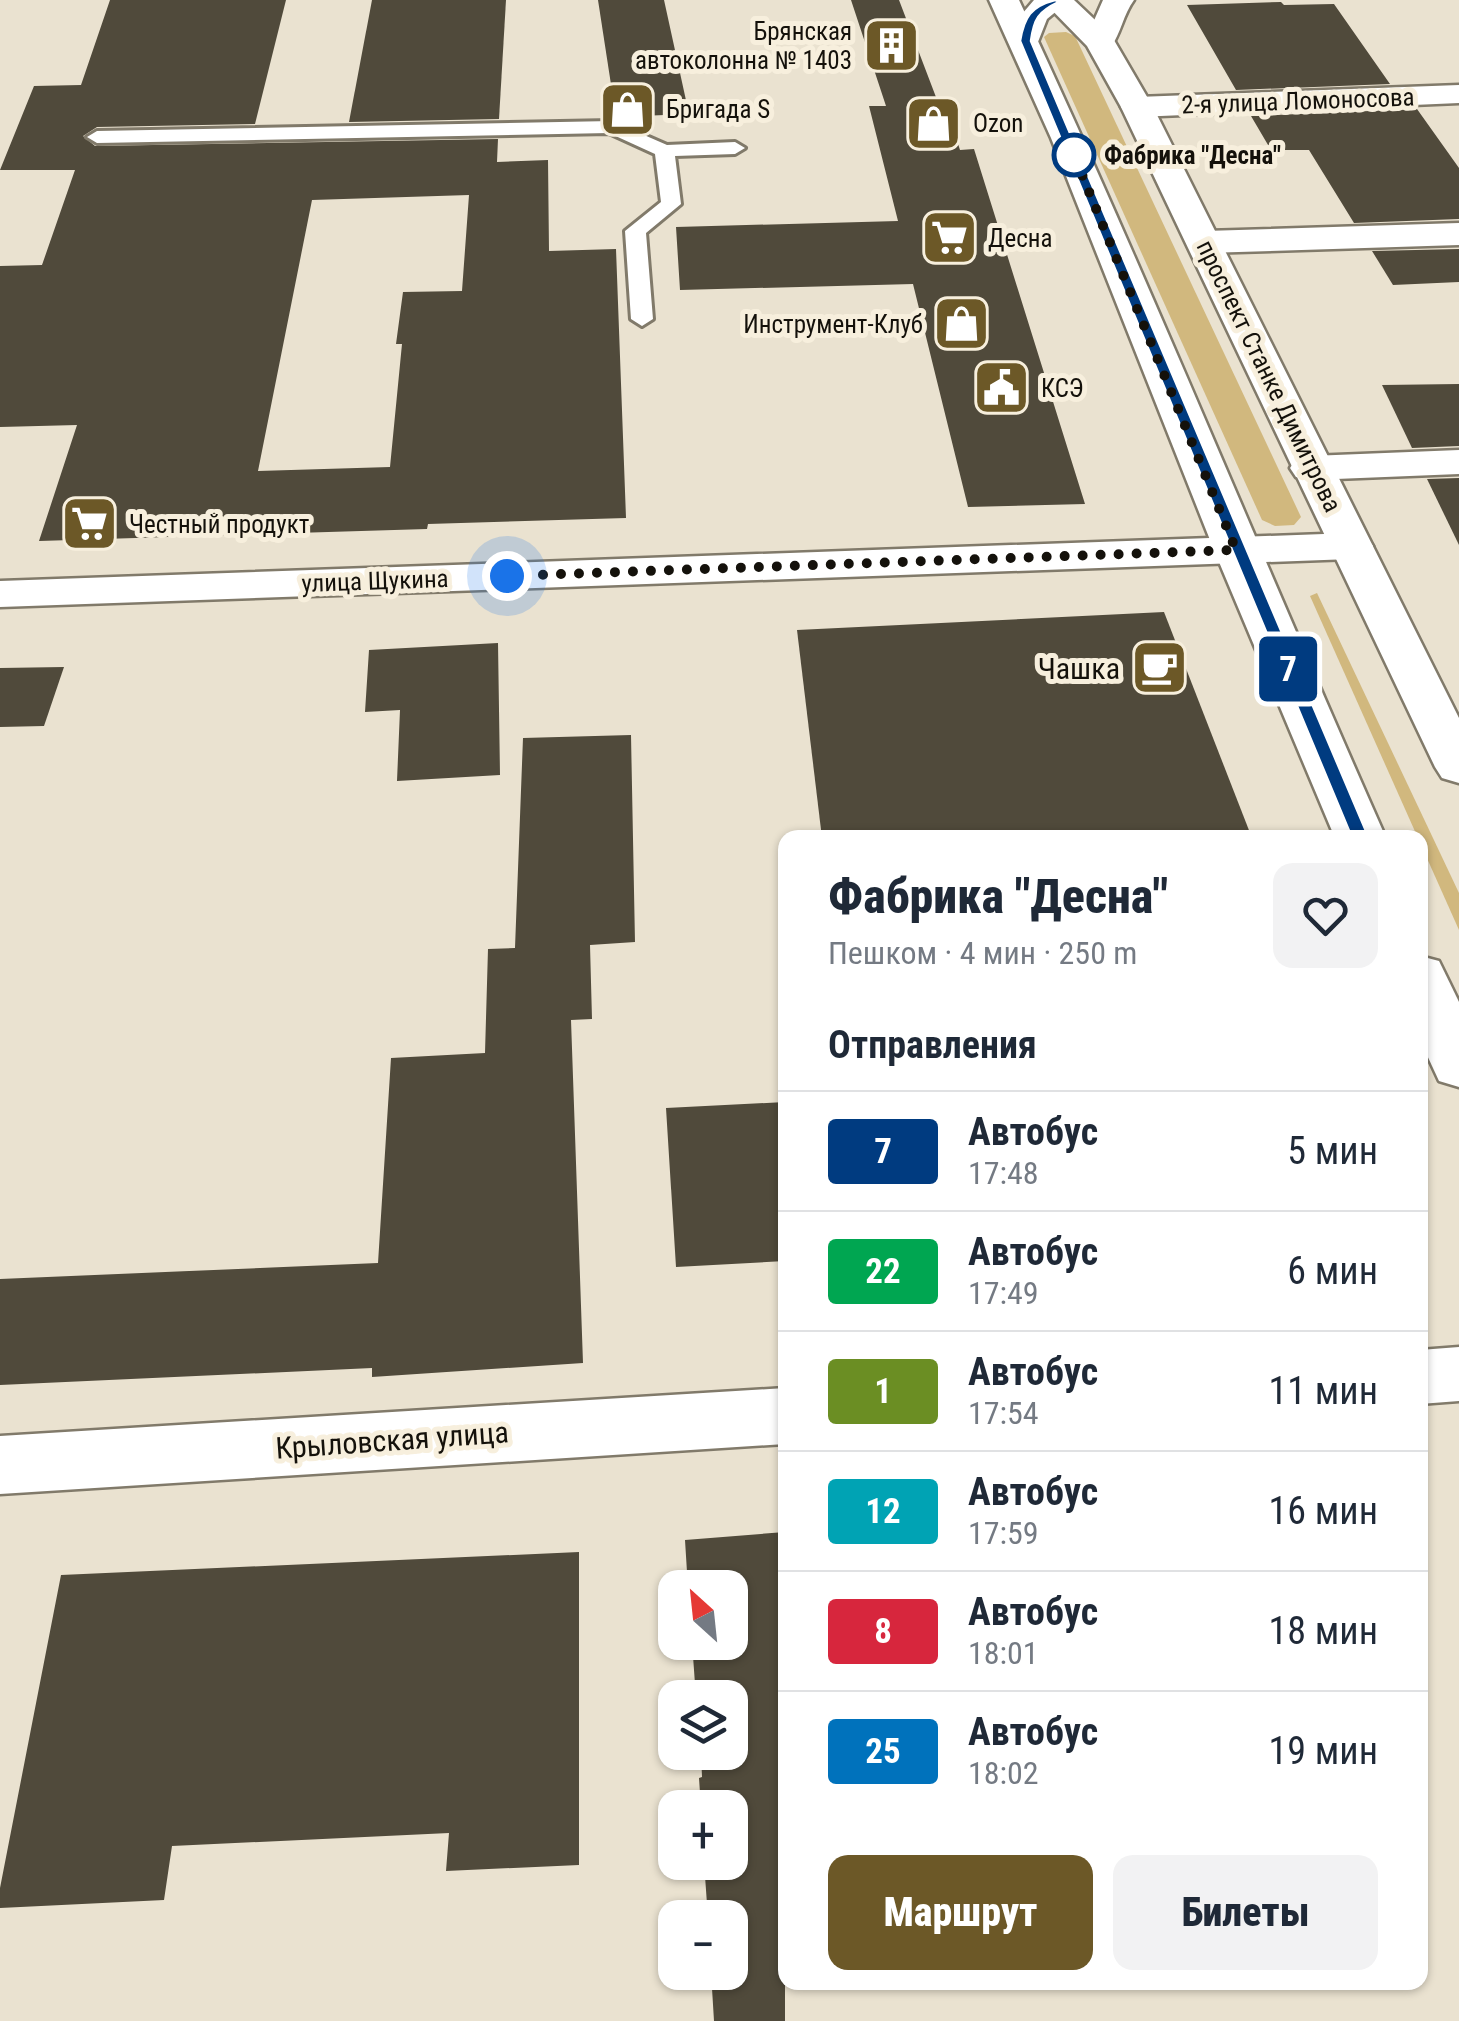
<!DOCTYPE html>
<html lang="ru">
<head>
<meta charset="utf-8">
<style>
  :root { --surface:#fff; --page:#f2f2f3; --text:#1f2937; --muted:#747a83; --line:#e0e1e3; --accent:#6c5827 }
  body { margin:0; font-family:"Roboto Condensed",sans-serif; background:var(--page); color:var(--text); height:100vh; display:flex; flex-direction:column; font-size:38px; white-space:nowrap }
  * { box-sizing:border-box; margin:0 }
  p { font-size:32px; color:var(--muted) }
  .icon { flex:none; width:55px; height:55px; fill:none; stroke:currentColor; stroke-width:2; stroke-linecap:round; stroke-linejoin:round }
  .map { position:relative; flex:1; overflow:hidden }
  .sheet { position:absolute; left:778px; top:830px; width:650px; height:1160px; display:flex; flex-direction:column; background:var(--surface); border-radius:20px; box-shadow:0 2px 8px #0004 }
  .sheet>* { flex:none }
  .badge { padding:0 20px; border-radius:8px; font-size:35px; line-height:65px }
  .needle { width:65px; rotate:333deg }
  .buttons { position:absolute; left:658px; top:1570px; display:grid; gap:20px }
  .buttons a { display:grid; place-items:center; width:90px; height:90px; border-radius:20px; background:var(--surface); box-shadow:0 2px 8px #0004; font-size:50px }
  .you { position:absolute; width:50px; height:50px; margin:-25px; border:8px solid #fff; border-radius:50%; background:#1a73e8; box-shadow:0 0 0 15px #1a73e833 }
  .map>.badge { position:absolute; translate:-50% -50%; box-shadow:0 0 0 5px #fff }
  h2 { padding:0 50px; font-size:38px; line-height:90px }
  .round { display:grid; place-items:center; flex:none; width:105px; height:105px; border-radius:20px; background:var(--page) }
  .overview { display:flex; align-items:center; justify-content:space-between; height:170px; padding:0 50px }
  h1 { font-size:48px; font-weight:800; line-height:75px }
  .primary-button { display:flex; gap:20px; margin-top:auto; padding:20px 50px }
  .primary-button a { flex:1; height:115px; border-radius:20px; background:var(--accent); color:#fff; font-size:40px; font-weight:800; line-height:115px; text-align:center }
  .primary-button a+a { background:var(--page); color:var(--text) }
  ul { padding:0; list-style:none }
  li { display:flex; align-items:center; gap:30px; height:120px; padding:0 50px; border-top:2px solid var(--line) }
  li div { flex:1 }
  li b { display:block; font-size:38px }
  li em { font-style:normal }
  li .badge { min-width:110px; font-weight:700; text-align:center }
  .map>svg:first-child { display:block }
</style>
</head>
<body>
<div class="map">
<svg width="1459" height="2021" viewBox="0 0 1459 2021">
  <rect width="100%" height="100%" fill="#eae2d0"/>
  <!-- green -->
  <g fill="#d1b87e">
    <path d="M1066,32L1075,36L1301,517L1294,525L1275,526L1262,520L1044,37L1049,33Z"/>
    <path d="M1317,593L1459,893V930L1310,596Z"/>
  </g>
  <!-- building -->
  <g fill="#504a3b" fill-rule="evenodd">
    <path d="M110,0H286L255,124L97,127L83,136L95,146L498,139L497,162L548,160L549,251L616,249L626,518L428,524L427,529L39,541L77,425L0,427V266L42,265L75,170H0L34,86L81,85ZM469,195L462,291L403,292L396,344H402L390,467L258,471L312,200Z"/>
    <path d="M372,0H506L499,119L349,122Z"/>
    <path d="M598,0H664L689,114L616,117Z"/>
    <path d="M851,0H899L939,105L945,104L960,150L974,149L1085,504L968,507L913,284L680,290L676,227L898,221L869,106H886Z"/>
    <path d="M1281,2L1284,5L1334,4L1390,84L1236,90L1187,5Z"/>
    <path d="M1417,109L1459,168V219L1354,223L1309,150H1271L1251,116Z"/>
    <path d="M1459,249V282L1393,285L1372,251Z"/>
    <path d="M1459,384V446L1412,448L1382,385Z"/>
    <path d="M1459,478V545L1427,479Z"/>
    <path d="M1164,612L1252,838H822L797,630Z"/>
    <path d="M498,643L500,775L397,781L400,710L365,712L369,650Z"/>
    <path d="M64,667L44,726L0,727V668Z"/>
    <path d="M631,735L635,942L590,945L592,1019L571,1020L583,1363L372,1377V1368L0,1385V1279L378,1263L391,1058L485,1053L488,949L515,948L523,738Z"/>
    <path d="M785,1102V1261L676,1267L666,1108Z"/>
    <path d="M785,1532V2021H714L711,1972H730V1918H708L704,1862H730V1808H701L699,1778L702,1777L701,1752H730V1698H696L692,1642H730V1588H688L685,1540Z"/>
    <path d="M579,1552V1865L446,1871L449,1833L172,1846L164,1900L0,1908V1888L61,1575Z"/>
  </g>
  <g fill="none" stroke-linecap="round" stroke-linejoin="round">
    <defs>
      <path id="lane" d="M612,121L667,145L735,142L745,148L735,154L675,156L681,204L646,233L653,319L642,326L631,319L625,231L661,202L655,154L609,133L97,143L87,137L97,131Z"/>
      <g id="street">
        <path d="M1459,85V103L1137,117L1126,114L1121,107L1126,100L1137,97Z"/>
        <path d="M1459,223V245L1205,253L1193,249L1187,242L1193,235L1205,231Z"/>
        <path d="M1459,450V474L1311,480L1296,477L1290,468L1296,459L1311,456Z"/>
        <path d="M1459,1347V1401L1420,1404V1350Z"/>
        <path d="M785,1388V1444L0,1494V1436Z"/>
      </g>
      <g id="secondary">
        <path d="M1034,0H1070L1047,19L1036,47H1014L1010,41L1016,21Z"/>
        <path d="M1103,0H1134C1123,15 1121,33 1111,47H1089L1085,41Z"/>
        <path d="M1351,533L1366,537L1373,546L1366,555L1351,559L0,607V581Z"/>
      </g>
      <g id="primary">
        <path d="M989,0H1019C1148,276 1262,559 1386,838H1335L1214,550L1051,138Z"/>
        <path d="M1042,0H1074L1111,35L1153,107L1459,718V783L1442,778L1435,767L1121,107L1087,46Z"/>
        <path d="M1420,956L1439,961L1459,1002V1087L1439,1081L1420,1040Z"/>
      </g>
    </defs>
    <!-- lane casing -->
    <use href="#lane" stroke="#817a6a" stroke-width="6"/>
    <!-- street casing -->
    <use href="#street" stroke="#817a6a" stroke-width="5"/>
    <!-- secondary casing -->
    <use href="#secondary" stroke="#817a6a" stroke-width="5"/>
    <!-- primary casing -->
    <use href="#primary" stroke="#817a6a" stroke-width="5"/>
    <!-- lane -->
    <use href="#lane" fill="#fff" fill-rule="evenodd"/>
    <!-- street -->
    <use href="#street" fill="#fff" fill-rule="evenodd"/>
    <!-- secondary -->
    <use href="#secondary" fill="#fff" fill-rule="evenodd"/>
    <!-- primary -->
    <use href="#primary" fill="#fff" fill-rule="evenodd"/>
  </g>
  <!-- line -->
  <path fill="#003b80" stroke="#fff" stroke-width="2.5" d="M1055,0L1059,2C1038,12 1034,19 1031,41L1369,838L1367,842H1354L1352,838L1020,41C1024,17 1031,6 1055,0Z"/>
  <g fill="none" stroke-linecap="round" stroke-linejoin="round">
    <!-- walk -->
    <path stroke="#14110b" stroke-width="10" stroke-dasharray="0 18" d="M507,576L1236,550L1067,138L1074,155"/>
  </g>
  <!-- icons -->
  <defs>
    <symbol id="building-square" viewBox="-11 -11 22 22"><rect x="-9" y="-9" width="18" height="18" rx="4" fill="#6c5827" stroke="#f7efdd"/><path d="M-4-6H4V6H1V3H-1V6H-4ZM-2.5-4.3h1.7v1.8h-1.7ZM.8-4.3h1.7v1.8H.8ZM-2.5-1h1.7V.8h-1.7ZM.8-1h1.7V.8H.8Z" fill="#fff"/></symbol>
    <symbol id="shop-square" viewBox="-11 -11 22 22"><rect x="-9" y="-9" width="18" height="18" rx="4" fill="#6c5827" stroke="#f7efdd"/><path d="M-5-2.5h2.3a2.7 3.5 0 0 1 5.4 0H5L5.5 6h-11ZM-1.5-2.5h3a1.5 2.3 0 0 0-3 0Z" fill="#fff"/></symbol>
    <symbol id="supermarket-square" viewBox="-11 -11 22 22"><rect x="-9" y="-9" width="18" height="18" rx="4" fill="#6c5827" stroke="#f7efdd"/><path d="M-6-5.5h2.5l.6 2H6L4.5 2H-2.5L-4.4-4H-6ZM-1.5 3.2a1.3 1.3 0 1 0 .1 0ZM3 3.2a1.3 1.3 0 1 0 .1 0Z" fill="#fff"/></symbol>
    <symbol id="civic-square" viewBox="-11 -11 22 22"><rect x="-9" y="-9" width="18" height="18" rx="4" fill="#6c5827" stroke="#f7efdd"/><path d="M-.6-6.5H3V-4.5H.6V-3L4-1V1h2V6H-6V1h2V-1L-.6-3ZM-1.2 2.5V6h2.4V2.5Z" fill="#fff"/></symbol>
    <symbol id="cafe-square" viewBox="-11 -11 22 22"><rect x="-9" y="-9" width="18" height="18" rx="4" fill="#6c5827" stroke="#f7efdd"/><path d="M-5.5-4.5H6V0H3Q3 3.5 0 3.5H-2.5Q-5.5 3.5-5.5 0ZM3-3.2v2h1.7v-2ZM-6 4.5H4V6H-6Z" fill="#fff"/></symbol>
  </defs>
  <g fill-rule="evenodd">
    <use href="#building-square" x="860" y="14" width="63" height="63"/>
    <use href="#shop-square" x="596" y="78" width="63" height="63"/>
    <use href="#shop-square" x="902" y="92" width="63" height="63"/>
    <use href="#supermarket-square" x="918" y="206" width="63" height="63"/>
    <use href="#shop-square" x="930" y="292" width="63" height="63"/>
    <use href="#civic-square" x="970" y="356" width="63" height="63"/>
    <use href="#supermarket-square" x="58" y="492" width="63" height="63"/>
    <use href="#cafe-square" x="1128" y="636" width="63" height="63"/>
  </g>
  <!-- markers -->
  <circle fill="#fff" stroke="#003b80" stroke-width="5" cx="1074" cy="155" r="20"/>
  <g text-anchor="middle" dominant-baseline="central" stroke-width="10" stroke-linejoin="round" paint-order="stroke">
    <!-- far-poi labels -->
    <g font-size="25" fill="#14110b" stroke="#f7efdd" text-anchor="start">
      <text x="852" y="31" text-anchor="end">Брянская<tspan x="852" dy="29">автоколонна № 1403</tspan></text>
      <text x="666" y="109">Бригада S</text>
      <text x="973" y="123">Ozon</text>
      <text x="988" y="238">Десна</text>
      <text x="923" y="324" text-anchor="end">Инструмент-Клуб</text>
      <text x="1041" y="388">КСЭ</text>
      <text x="129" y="524">Честный продукт</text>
    </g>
    <!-- far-street labels -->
    <g font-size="25" fill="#14110b" stroke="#f7efdd">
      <text transform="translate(1298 101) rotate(-2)">2-я улица Ломоносова</text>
      <text transform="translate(1269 376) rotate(64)">проспект Станке Димитрова</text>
      <text transform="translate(375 581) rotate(-2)">улица Щукина</text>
    </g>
    <!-- far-stop labels -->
    <g font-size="25" font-weight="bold" fill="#14110b" stroke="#f7efdd" text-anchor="start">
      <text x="1104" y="155">Фабрика "Десна"</text>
    </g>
    <!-- poi labels -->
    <g font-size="30" fill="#14110b" stroke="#f7efdd" text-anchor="end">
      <text x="1120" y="668">Чашка</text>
    </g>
    <!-- street labels -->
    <g font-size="30" fill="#14110b" stroke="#f7efdd">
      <text transform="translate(392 1440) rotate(-4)">Крыловская улица</text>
    </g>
  </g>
</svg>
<div class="buttons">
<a><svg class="needle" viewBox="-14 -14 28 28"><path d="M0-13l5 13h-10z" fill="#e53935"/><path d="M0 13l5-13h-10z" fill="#747a83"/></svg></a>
<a><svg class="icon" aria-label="layers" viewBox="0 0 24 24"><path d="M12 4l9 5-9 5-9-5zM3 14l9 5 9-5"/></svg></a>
<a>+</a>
<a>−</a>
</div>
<div class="you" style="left:507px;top:576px"></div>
<b class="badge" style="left:1288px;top:669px;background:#003b80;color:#fff">7</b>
<section class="sheet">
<div class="overview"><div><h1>Фабрика &quot;Десна&quot;</h1><p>Пешком · 4 мин · 250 m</p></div><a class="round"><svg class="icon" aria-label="heart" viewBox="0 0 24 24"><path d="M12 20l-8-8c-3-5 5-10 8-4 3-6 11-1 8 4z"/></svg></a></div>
<h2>Отправления</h2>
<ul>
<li><span class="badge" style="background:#003b80;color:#fff">7</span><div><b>Автобус</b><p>17:48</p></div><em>5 мин</em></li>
<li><span class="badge" style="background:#00a651;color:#fff">22</span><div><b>Автобус</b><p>17:49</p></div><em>6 мин</em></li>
<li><span class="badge" style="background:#6b8e23;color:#fff">1</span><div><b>Автобус</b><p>17:54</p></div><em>11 мин</em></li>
<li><span class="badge" style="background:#00a3b4;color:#fff">12</span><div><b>Автобус</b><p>17:59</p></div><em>16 мин</em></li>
<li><span class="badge" style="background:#d7263d;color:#fff">8</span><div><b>Автобус</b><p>18:01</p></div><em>18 мин</em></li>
<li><span class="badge" style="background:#0072bc;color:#fff">25</span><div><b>Автобус</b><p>18:02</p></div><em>19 мин</em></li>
</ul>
<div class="primary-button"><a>Маршрут</a><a>Билеты</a></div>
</section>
</div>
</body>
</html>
